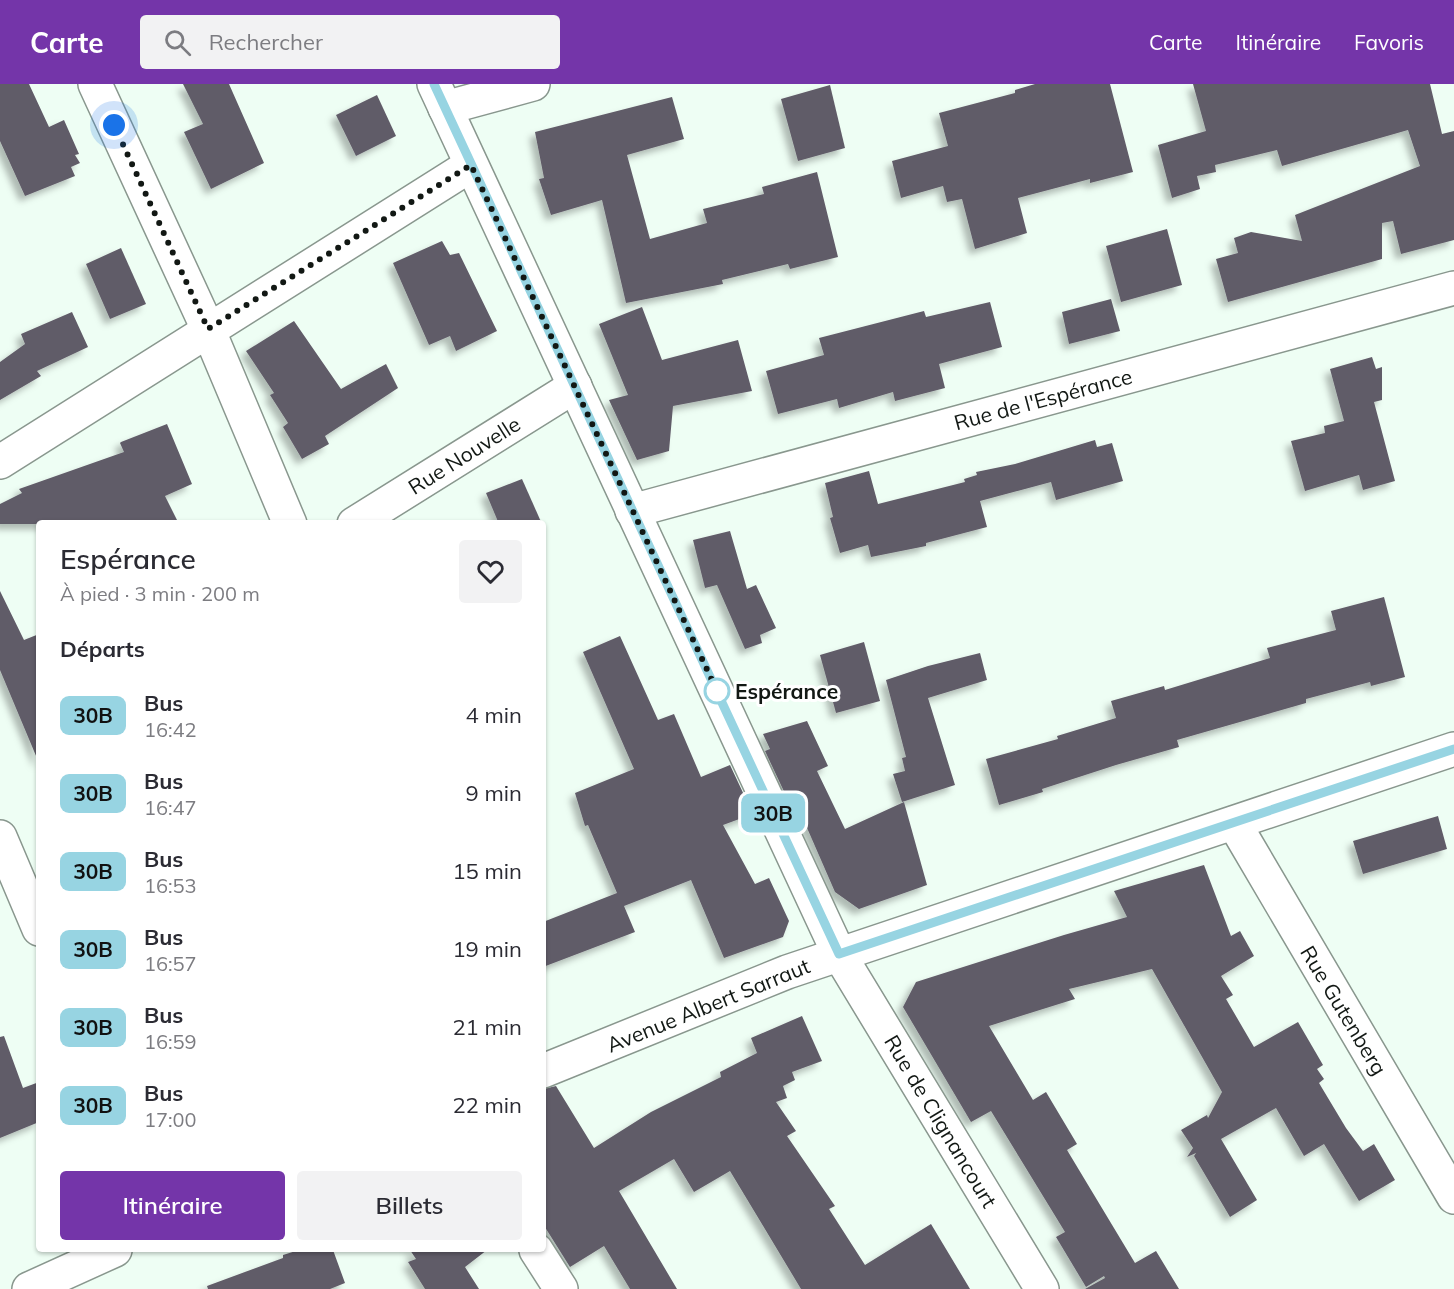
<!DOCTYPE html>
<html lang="fr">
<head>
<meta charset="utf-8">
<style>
  :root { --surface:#fff; --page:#f2f2f3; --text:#2b2b33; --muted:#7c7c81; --accent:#7435a9 }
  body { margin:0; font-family:Mulish,sans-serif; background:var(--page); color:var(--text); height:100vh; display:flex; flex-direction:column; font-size:22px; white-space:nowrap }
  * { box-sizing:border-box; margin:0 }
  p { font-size:20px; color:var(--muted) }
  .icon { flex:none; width:33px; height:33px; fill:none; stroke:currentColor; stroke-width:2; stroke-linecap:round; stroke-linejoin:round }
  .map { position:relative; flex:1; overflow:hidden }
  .drawer { position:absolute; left:36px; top:436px; width:510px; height:732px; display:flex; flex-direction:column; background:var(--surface); border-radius:6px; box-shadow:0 2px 4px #0004 }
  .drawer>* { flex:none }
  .badge { padding:0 12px; border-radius:9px; font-size:21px; line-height:39px }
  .you { position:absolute; width:30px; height:30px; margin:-15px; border:4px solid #fff; border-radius:50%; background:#1a73e8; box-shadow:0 0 0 9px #1a73e833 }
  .map>.badge { position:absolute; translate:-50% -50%; box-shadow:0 0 0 3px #fff }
  h2 { padding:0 24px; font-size:22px; line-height:54px }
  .round { display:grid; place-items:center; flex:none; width:63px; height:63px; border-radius:6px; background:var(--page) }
  .summary { display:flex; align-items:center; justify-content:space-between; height:102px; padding:0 24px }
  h1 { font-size:28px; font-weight:600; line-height:45px }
  .cta { display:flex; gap:12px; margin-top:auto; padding:12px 24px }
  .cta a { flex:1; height:69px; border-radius:6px; background:var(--accent); color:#fff; font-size:24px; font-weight:600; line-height:69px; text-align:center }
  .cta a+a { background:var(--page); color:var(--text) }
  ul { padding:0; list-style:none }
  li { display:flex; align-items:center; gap:18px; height:78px; padding:0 24px }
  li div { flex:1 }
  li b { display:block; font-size:22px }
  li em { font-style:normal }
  li .badge { min-width:66px; font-weight:700; text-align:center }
  header { display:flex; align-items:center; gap:36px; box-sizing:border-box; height:84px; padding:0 30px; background:var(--accent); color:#fff }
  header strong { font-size:28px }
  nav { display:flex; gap:33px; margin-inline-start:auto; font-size:21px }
  .search { width:420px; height:54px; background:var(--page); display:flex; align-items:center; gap:15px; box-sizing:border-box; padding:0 21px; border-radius:6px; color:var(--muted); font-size:22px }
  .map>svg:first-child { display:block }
</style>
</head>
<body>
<header>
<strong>Carte</strong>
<div class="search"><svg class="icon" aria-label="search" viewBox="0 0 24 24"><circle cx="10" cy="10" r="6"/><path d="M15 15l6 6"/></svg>Rechercher</div>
<nav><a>Carte</a><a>Itinéraire</a><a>Favoris</a></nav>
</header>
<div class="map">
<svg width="1454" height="1205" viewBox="0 0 1454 1205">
  <defs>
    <filter id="shadow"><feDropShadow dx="-5.5" dy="5.5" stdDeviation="3" flood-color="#0004"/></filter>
  </defs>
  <rect width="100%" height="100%" fill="#eefef4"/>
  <!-- building -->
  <g fill="#615b68" filter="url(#shadow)">
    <path d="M0,0H29L49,43L64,36L79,70L75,71L80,79L71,83L75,92L25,112L0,57Z"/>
    <path d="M183,0H229L264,79L211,105L184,48L203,40Z"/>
    <path d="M1035,0H1110L1133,88L1090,99V95L1018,114L1027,149L975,165L962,115L947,118L943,102L901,114L892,77L948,62L939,29L1015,9V6Z"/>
    <path d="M1193,0H1430L1442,50L1454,47V156L1401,170L1393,137L1382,139V175L1228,218L1216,175L1238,169L1234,154L1251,148L1302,157L1295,131L1420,82L1408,46L1282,82L1277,66L1215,81L1216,88L1197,92L1200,105L1172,114L1158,61L1206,47Z"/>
    <path d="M830,1L845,64L798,77L781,15Z"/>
    <path d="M377,11L396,52L356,72L336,31Z"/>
    <path d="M672,13L684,55L627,71L650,155L707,139L703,125L764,110L762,103L817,88L838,173L790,185L788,180L722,196L723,200L626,219L602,116L551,131L539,95L544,94L535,48Z"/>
    <path d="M1167,145L1182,201L1121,218L1106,162Z"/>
    <path d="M442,157L450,171L459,169L497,247L456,267L450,252L429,261L393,179Z"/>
    <path d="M121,164L146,220L110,235L86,180Z"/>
    <path d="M1111,215L1120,247L1069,260L1062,228Z"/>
    <path d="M990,218L1002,263L939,280L945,304L895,317L893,308L839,324L837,315L778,330L766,287L824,271L819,254L924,227L926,233Z"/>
    <path d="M642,223L662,276L738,256L752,307L673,322L669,367L637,376L609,316L628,311L599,240Z"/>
    <path d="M72,228L88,263L37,287L41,292L0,316V278L25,260L21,250Z"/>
    <path d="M294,237L341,305L386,280L398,304L325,352L329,360L302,375L283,343L288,339L270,311L274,309L246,267Z"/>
    <path d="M1372,273L1376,285L1382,283V316L1374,318L1395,397L1363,406L1359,391L1305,407L1291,357L1325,349L1324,342L1344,337L1330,285Z"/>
    <path d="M167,340L192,400L165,412L179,440H0V420L22,409L19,405L124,368L120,359L121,358Z"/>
    <path d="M1095,356L1097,363L1112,359L1123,397L1056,416L1051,398L980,417L987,443L926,459V462L871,473L868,461L840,469L830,434L833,433L825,399L869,387L878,420L965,398L964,395L977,391L976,388L1015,380Z"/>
    <path d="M522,395L542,440H499L486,409Z"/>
    <path d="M730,447L747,505L756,501L776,544L760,551L762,559L745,565L717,501L705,504L693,456Z"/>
    <path d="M0,507L24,556L39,550V679L0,586Z"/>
    <path d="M1384,513L1405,593L1371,602L1370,598L1306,615V619L1177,656L1179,663L1116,681L1042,705L1043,708L999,721L986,675L1058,655L1057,652L1116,634L1111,617L1164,602L1165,606L1270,574L1267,564L1336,546L1331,527Z"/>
    <path d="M620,552L658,636L674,630L701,693L730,681L753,730L723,741L755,800L769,794L789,837L783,853L724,874L691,796L624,822L635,848L543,883V838L617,809L588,741L585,742L575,709L634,685L583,568Z"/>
    <path d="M864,558L880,617L836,629L820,571Z"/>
    <path d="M980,569L987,596L928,614L955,701L902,718L893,690L905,687L902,674L906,673L886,596L928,582Z"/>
    <path d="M807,637L828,682L817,687L845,745L904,718L927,801L859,825L835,808L794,714L788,716L765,667L770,665L763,650Z"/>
    <path d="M1438,732L1447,765L1363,790L1353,757Z"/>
    <path d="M1204,781L1231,852L1240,847L1254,872L1221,892L1233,911L1226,915L1254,963L1298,938L1323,981L1317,985L1324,995L1319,999L1346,1044L1363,1067L1374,1060L1395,1096L1359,1117L1324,1060L1304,1072L1276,1024L1221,1055L1257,1116L1230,1133L1194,1072L1196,1069L1187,1073L1193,1064L1181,1046L1207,1031L1208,1034L1222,1008L1152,885L1069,905L1075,915L989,942L1033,1016L1046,1008L1077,1060L1067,1066L1135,1179L1156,1167L1179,1205H1085L1105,1194L1104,1192L1086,1203L1056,1153L1065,1148L991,1027L971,1038L903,923L916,898L1064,851L1127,833L1114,807Z"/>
    <path d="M802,932L822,977L792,988L795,996L783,1002L787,1014L776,1018L796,1047L787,1052L835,1122L829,1125L865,1181L931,1140L970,1205H801L730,1087L694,1108L674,1075L619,1107L677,1205H630L604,1162L570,1183L543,1140V1005L556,1002L594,1064L651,1028L721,993L720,988L757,969L751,954Z"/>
    <path d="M4,952L23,1004L39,998V1038L0,1054V953Z"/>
    <path d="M299,1166H333L345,1199L330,1205H208L207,1202L283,1174V1171Z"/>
    <path d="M410,1166H487L465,1183L479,1205H425L408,1178L416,1175Z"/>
  </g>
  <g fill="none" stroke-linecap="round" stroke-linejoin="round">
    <defs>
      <g id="minor">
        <path d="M95,0L208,245L290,440"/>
        <path d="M434,0L839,870L1042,1205"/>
        <path d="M445,24L533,0"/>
        <path d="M0,378L471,81"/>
        <path d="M632,427L1454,204"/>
        <path d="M354,440L575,302"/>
        <path d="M1234,739L1454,1113"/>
        <path d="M0,753L39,845"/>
        <path d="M543,987L787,888L1454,665"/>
        <path d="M536,1166L561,1205"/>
        <path d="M29,1205L115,1166"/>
      </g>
    </defs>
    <!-- minor casing -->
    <use href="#minor" stroke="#89978e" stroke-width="36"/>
    <!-- minor -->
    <use href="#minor" stroke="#fff" stroke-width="33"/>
  </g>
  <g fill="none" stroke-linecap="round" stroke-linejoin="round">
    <defs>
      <path id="line" d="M434,0L839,870L1454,665"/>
    </defs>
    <!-- line casing -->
    <use href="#line" stroke="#fff" stroke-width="14"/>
    <!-- line -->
    <use href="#line" stroke="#97d4e2" stroke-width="9"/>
    <!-- walk -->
    <path stroke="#121814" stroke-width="6" stroke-dasharray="0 10.8" d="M114,41L208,245L471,81L717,607"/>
  </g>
  <!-- markers -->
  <circle fill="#fff" stroke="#97d4e2" stroke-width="3" cx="717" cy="607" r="12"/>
  <g text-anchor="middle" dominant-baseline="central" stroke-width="6" stroke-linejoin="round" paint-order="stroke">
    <!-- street labels -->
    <g font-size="21" fill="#121814" stroke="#fff">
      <text transform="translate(1043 315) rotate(-15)">Rue de l'Espérance</text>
      <text transform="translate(464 371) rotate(-32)">Rue Nouvelle</text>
      <text transform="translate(708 921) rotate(-22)">Avenue Albert Sarraut</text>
      <text transform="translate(1344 926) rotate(59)">Rue Gutenberg</text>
      <text transform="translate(941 1037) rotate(59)">Rue de Clignancourt</text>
    </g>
    <!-- stop labels -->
    <g font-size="21" font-weight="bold" fill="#121814" stroke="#fff" text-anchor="start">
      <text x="735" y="607">Espérance</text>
    </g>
  </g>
</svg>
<div class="you" style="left:114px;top:41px"></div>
<b class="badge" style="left:773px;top:729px;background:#97d4e2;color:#111">30B</b>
<section class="drawer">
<div class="summary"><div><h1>Espérance</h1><p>À pied · 3 min · 200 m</p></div><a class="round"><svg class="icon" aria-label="heart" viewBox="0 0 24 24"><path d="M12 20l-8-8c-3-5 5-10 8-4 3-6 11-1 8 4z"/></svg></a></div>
<h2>Départs</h2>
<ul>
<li><span class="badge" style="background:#97d4e2;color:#111">30B</span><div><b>Bus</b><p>16:42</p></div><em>4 min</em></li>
<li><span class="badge" style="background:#97d4e2;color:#111">30B</span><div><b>Bus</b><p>16:47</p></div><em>9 min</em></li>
<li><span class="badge" style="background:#97d4e2;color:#111">30B</span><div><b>Bus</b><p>16:53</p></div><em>15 min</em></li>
<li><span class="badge" style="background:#97d4e2;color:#111">30B</span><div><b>Bus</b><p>16:57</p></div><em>19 min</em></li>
<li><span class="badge" style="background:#97d4e2;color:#111">30B</span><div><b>Bus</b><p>16:59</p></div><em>21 min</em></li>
<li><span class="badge" style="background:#97d4e2;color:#111">30B</span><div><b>Bus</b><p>17:00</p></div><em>22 min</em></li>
</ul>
<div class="cta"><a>Itinéraire</a><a>Billets</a></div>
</section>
</div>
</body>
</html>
